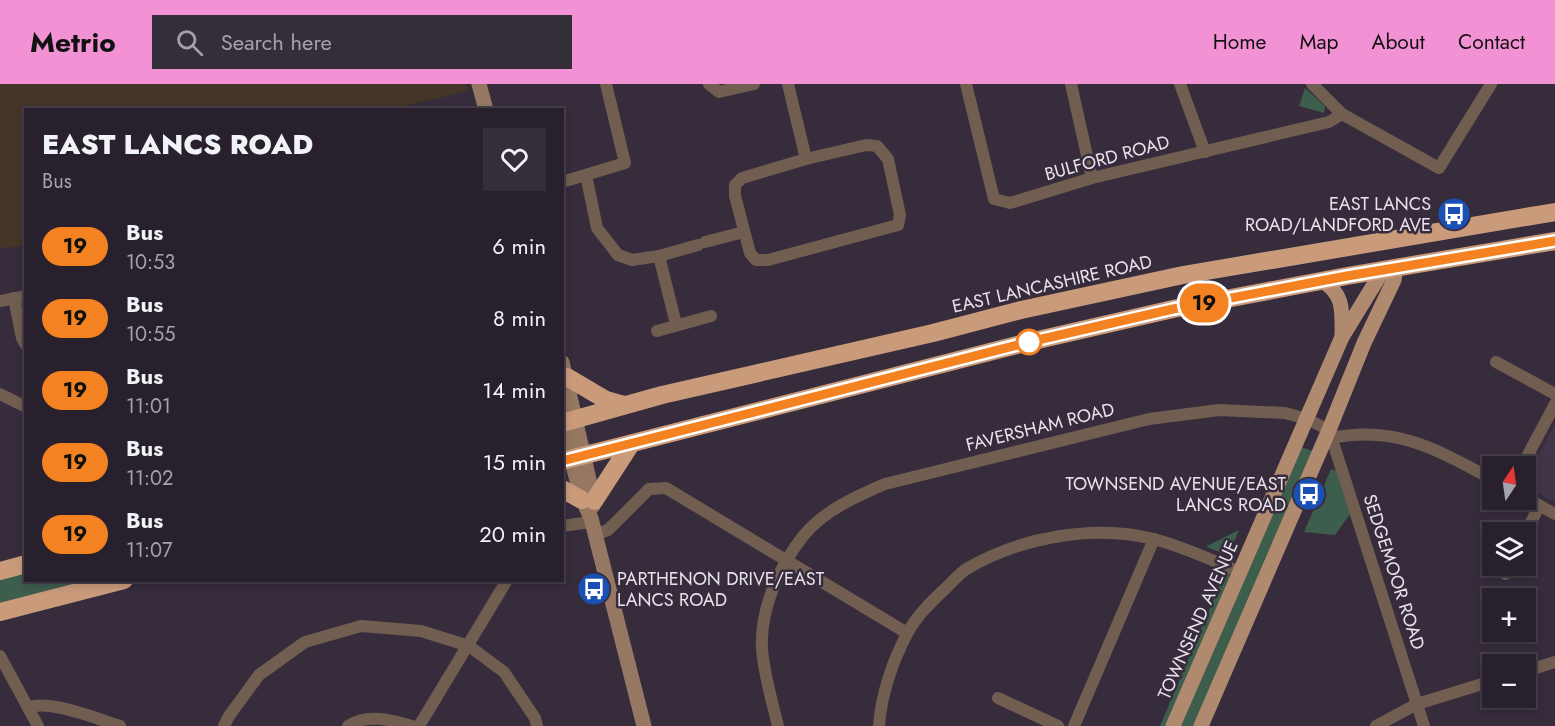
<!DOCTYPE html>
<html lang="en">
<head>
<meta charset="utf-8">
<style>
  :root { --surface:#28212d; --page:#342e39; --text:#f1f3f6; --muted:#a5a3aa; --line:#443e49; --accent:#f391d5 }
  body { margin:0; font-family:Jost,sans-serif; background:var(--page); color:var(--text); height:100vh; display:flex; flex-direction:column; font-size:22px; white-space:nowrap }
  * { box-sizing:border-box; margin:0 }
  p { font-size:20px; color:var(--muted) }
  .icon { flex:none; width:33px; height:33px; fill:none; stroke:currentColor; stroke-width:2; stroke-linecap:round; stroke-linejoin:round }
  .map { position:relative; flex:1; overflow:hidden }
  .drawer { position:absolute; left:24px; top:24px; width:540px; height:474px; display:flex; flex-direction:column; background:var(--surface); border-radius:0px; box-shadow:0 3px 9px #0003,0 0 0 2px var(--line) }
  .drawer>* { flex:none }
  .badge { padding:0 12px; border-radius:20px; font-size:21px; line-height:39px }
  .needle { width:39px; rotate:13deg }
  .buttons { position:absolute; left:1482px; top:372px; display:grid; gap:12px }
  .buttons a { display:grid; place-items:center; width:54px; height:54px; border-radius:0px; background:var(--surface); box-shadow:0 3px 9px #0003,0 0 0 2px var(--line); font-size:30px }
  .map>.badge { position:absolute; translate:-50% -50%; box-shadow:0 0 0 3px #fff }
  .round { display:grid; place-items:center; flex:none; width:63px; height:63px; border-radius:0px; background:var(--page) }
  .headline { display:flex; align-items:center; justify-content:space-between; height:102px; padding:0 18px }
  h1 { font-size:28px; font-weight:800; line-height:45px }
  ul { padding:0; list-style:none }
  li { display:flex; align-items:center; gap:18px; height:72px; padding:0 18px }
  li div { flex:1 }
  li b { display:block; font-size:22px }
  li em { font-style:normal }
  li .badge { min-width:66px; font-weight:700; text-align:center }
  header { display:flex; align-items:center; gap:36px; box-sizing:border-box; height:84px; padding:0 30px; background:var(--accent); color:#111 }
  header strong { font-size:28px }
  nav { display:flex; gap:33px; margin-inline-start:auto; font-size:21px }
  .search { width:420px; height:54px; background:var(--page); display:flex; align-items:center; gap:15px; box-sizing:border-box; padding:0 21px; border-radius:0px; color:var(--muted); font-size:22px }
  .map>svg:first-child { display:block }
</style>
</head>
<body>
<header>
<strong>Metrio</strong>
<div class="search"><svg class="icon" aria-label="search" viewBox="0 0 24 24"><circle cx="10" cy="10" r="6"/><path d="M15 15l6 6"/></svg>Search here</div>
<nav><a>Home</a><a>Map</a><a>About</a><a>Contact</a></nav>
</header>
<div class="map">
<svg width="1555" height="642" viewBox="0 0 1555 642">
  <rect width="100%" height="100%" fill="#362c3c"/>
  <!-- built -->
  <path fill="#42354a" d="M1555,339V418L1527,404L1526,395Z"/>
  <!-- industrial -->
  <path fill="#443528" d="M0,0H466L468,7L388,26H26L25,161L0,165Z"/>
  <!-- green -->
  <g fill="#3d5d4d">
    <path d="M1305,4L1325,22L1324,29L1299,22Z"/>
    <path d="M1301,363L1313,367L1195,642H1181Z"/>
    <path d="M1331,385L1336,387L1350,430L1335,451L1304,448Z"/>
    <path d="M1239,446L1228,472L1207,463V462Z"/>
    <path d="M1226,486L1229,488L1230,494L1166,642H1160Z"/>
    <path d="M25,488L26,496L86,497L0,519V495Z"/>
  </g>
  <g fill="none" stroke-linecap="round" stroke-linejoin="round">
    <!-- street -->
    <g stroke="#715e51" stroke-width="12">
      <path d="M709,0L719,8L754,0"/>
      <path d="M788,0L806,75"/>
      <path d="M966,0L994,115L1010,119L1092,94L1329,38L1342,30"/>
      <path d="M1071,0L1092,94"/>
      <path d="M1180,0L1205,68"/>
      <path d="M1312,0L1342,30L1439,84L1491,0"/>
      <path d="M866,61L877,62L888,75L900,131L898,141L768,176H756L750,169L735,112V101L742,94L806,75Z"/>
      <path d="M586,91L597,144L618,171L632,176L659,172L698,161"/>
      <path d="M562,98L625,79L606,0"/>
      <path d="M705,158L744,148"/>
      <path d="M659,172L676,240"/>
      <path d="M14,214L22,254L26,261"/>
      <path d="M0,217L26,212"/>
      <path d="M657,247L711,232"/>
      <path d="M1496,278L1555,310"/>
      <path d="M0,310L26,323"/>
      <path d="M1331,354C1397,341 1437,366 1492,395"/>
      <path d="M1522,382L1555,320"/>
      <path d="M1526,414L1555,430"/>
      <path d="M562,442L591,438"/>
      <path d="M1526,449L1539,422"/>
      <path d="M594,451L608,446L649,405L666,404L907,549"/>
      <path d="M1505,490L1509,482"/>
      <path d="M0,572L38,642"/>
      <path d="M1526,587L1555,578"/>
      <path d="M998,614L1058,642"/>
      <path d="M28,624C47,614 100,636 120,642"/>
      <path d="M224,642L229,632L259,591L305,558L361,542L421,547L469,562L504,588L535,634L537,642"/>
      <path d="M348,642C367,629 392,636 412,642"/>
      <path d="M419,642L507,496"/>
      <path d="M778,642C772,617 764,591 762,565C760,525 779,482 804,451C825,426 857,412 885,400L1149,335L1219,326L1285,329L1307,335L1329,346L1424,642"/>
      <path d="M879,642C881,612 892,578 907,550C916,532 933,516 948,502C954,496 961,488 968,484C1022,453 1094,440 1154,455C1184,463 1212,476 1240,488"/>
      <path d="M1074,642L1154,455"/>
      <path d="M1376,642L1417,620L1492,597"/>
    </g>
    <!-- secondary -->
    <g stroke="#957762" stroke-width="15">
      <path d="M479,0L486,26"/>
      <path d="M562,278L594,417L593,422"/>
      <path d="M562,335C571,368 575,402 591,434L644,642"/>
    </g>
    <!-- primary -->
    <g stroke="#b08a6f" stroke-width="15">
      <path d="M1321,196C1345,210 1342,228 1342,253"/>
      <path d="M1173,642L1342,253L1383,186"/>
      <path d="M1201,642L1329,346L1364,259L1394,196L1396,183"/>
    </g>
    <!-- highway -->
    <g stroke="#c99b7b" stroke-width="18">
      <path d="M567,293L606,316L624,321"/>
      <path d="M562,339L662,311L933,249L1021,226L1183,191L1555,128"/>
      <path d="M562,377L1029,258L1173,225L1347,192L1555,157"/>
      <path d="M562,405L582,416"/>
      <path d="M594,417L631,360"/>
      <path d="M0,487L26,480"/>
      <path d="M0,528L124,496"/>
    </g>
  </g>
  <g fill="none" stroke-linecap="round" stroke-linejoin="round">
    <defs>
      <path id="line" d="M562,377L1029,258L1173,225L1347,192L1555,157"/>
    </defs>
    <!-- line casing -->
    <use href="#line" stroke="#fff" stroke-width="14"/>
    <!-- line -->
    <use href="#line" stroke="#f58220" stroke-width="9"/>
  </g>
  <!-- icons -->
  <defs>
    <symbol id="bus-disc" viewBox="-11 -11 22 22"><circle r="9.5" fill="#1a4fb4" stroke="#362c3c"/><path d="M-5-6H5V4H4V6H2V4H-2V6H-4V4H-5ZM-3.5-4V0h7V-4ZM-3.5 1.2v1.5H-2V1.2ZM2 1.2v1.5H3.5V1.2Z" fill="#fff"/></symbol>
  </defs>
  <g fill-rule="evenodd">
    <use href="#bus-disc" x="1435" y="111" width="38" height="38"/>
    <use href="#bus-disc" x="1290" y="391" width="38" height="38"/>
    <use href="#bus-disc" x="575" y="486" width="38" height="38"/>
  </g>
  <!-- markers -->
  <circle fill="#fff" stroke="#f58220" stroke-width="3" cx="1029" cy="258" r="12"/>
  <g text-anchor="middle" dominant-baseline="central" stroke-width="5" stroke-linejoin="round" paint-order="stroke">
    <!-- street labels -->
    <g font-size="18" fill="#e9e2ed" stroke="#362c3c">
      <text transform="translate(1107 74) rotate(-15)">BULFORD ROAD</text>
      <text transform="translate(1052 200) rotate(-13)">EAST LANCASHIRE ROAD</text>
      <text transform="translate(1040 343) rotate(-14)">FAVERSHAM ROAD</text>
      <text transform="translate(1394 488) rotate(72)">SEDGEMOOR ROAD</text>
      <text transform="translate(1198 536) rotate(-66)">TOWNSEND AVENUE</text>
    </g>
    <!-- poi labels -->
    <g font-size="18" fill="#e9e2ed" stroke="#362c3c" text-anchor="end">
      <text x="1431" y="120">EAST LANCS<tspan x="1431" dy="21">ROAD/LANDFORD AVE</tspan></text>
      <text x="1286" y="400">TOWNSEND AVENUE/EAST<tspan x="1286" dy="21">LANCS ROAD</tspan></text>
      <text x="617" y="495" text-anchor="start">PARTHENON DRIVE/EAST<tspan x="617" dy="21">LANCS ROAD</tspan></text>
    </g>
  </g>
</svg>
<div class="buttons">
<a><svg class="needle" viewBox="-14 -14 28 28"><path d="M0-13l5 13h-10z" fill="#e53935"/><path d="M0 13l5-13h-10z" fill="#a5a3aa"/></svg></a>
<a><svg class="icon" aria-label="layers" viewBox="0 0 24 24"><path d="M12 4l9 5-9 5-9-5zM3 14l9 5 9-5"/></svg></a>
<a>+</a>
<a>−</a>
</div>
<b class="badge" style="left:1204px;top:219px;background:#f58220;color:#111">19</b>
<section class="drawer">
<div class="headline"><div><h1>EAST LANCS ROAD</h1><p>Bus</p></div><a class="round"><svg class="icon" aria-label="heart" viewBox="0 0 24 24"><path d="M12 20l-8-8c-3-5 5-10 8-4 3-6 11-1 8 4z"/></svg></a></div>
<ul>
<li><span class="badge" style="background:#f58220;color:#111">19</span><div><b>Bus</b><p>10:53</p></div><em>6 min</em></li>
<li><span class="badge" style="background:#f58220;color:#111">19</span><div><b>Bus</b><p>10:55</p></div><em>8 min</em></li>
<li><span class="badge" style="background:#f58220;color:#111">19</span><div><b>Bus</b><p>11:01</p></div><em>14 min</em></li>
<li><span class="badge" style="background:#f58220;color:#111">19</span><div><b>Bus</b><p>11:02</p></div><em>15 min</em></li>
<li><span class="badge" style="background:#f58220;color:#111">19</span><div><b>Bus</b><p>11:07</p></div><em>20 min</em></li>
</ul>
</section>
</div>
</body>
</html>
